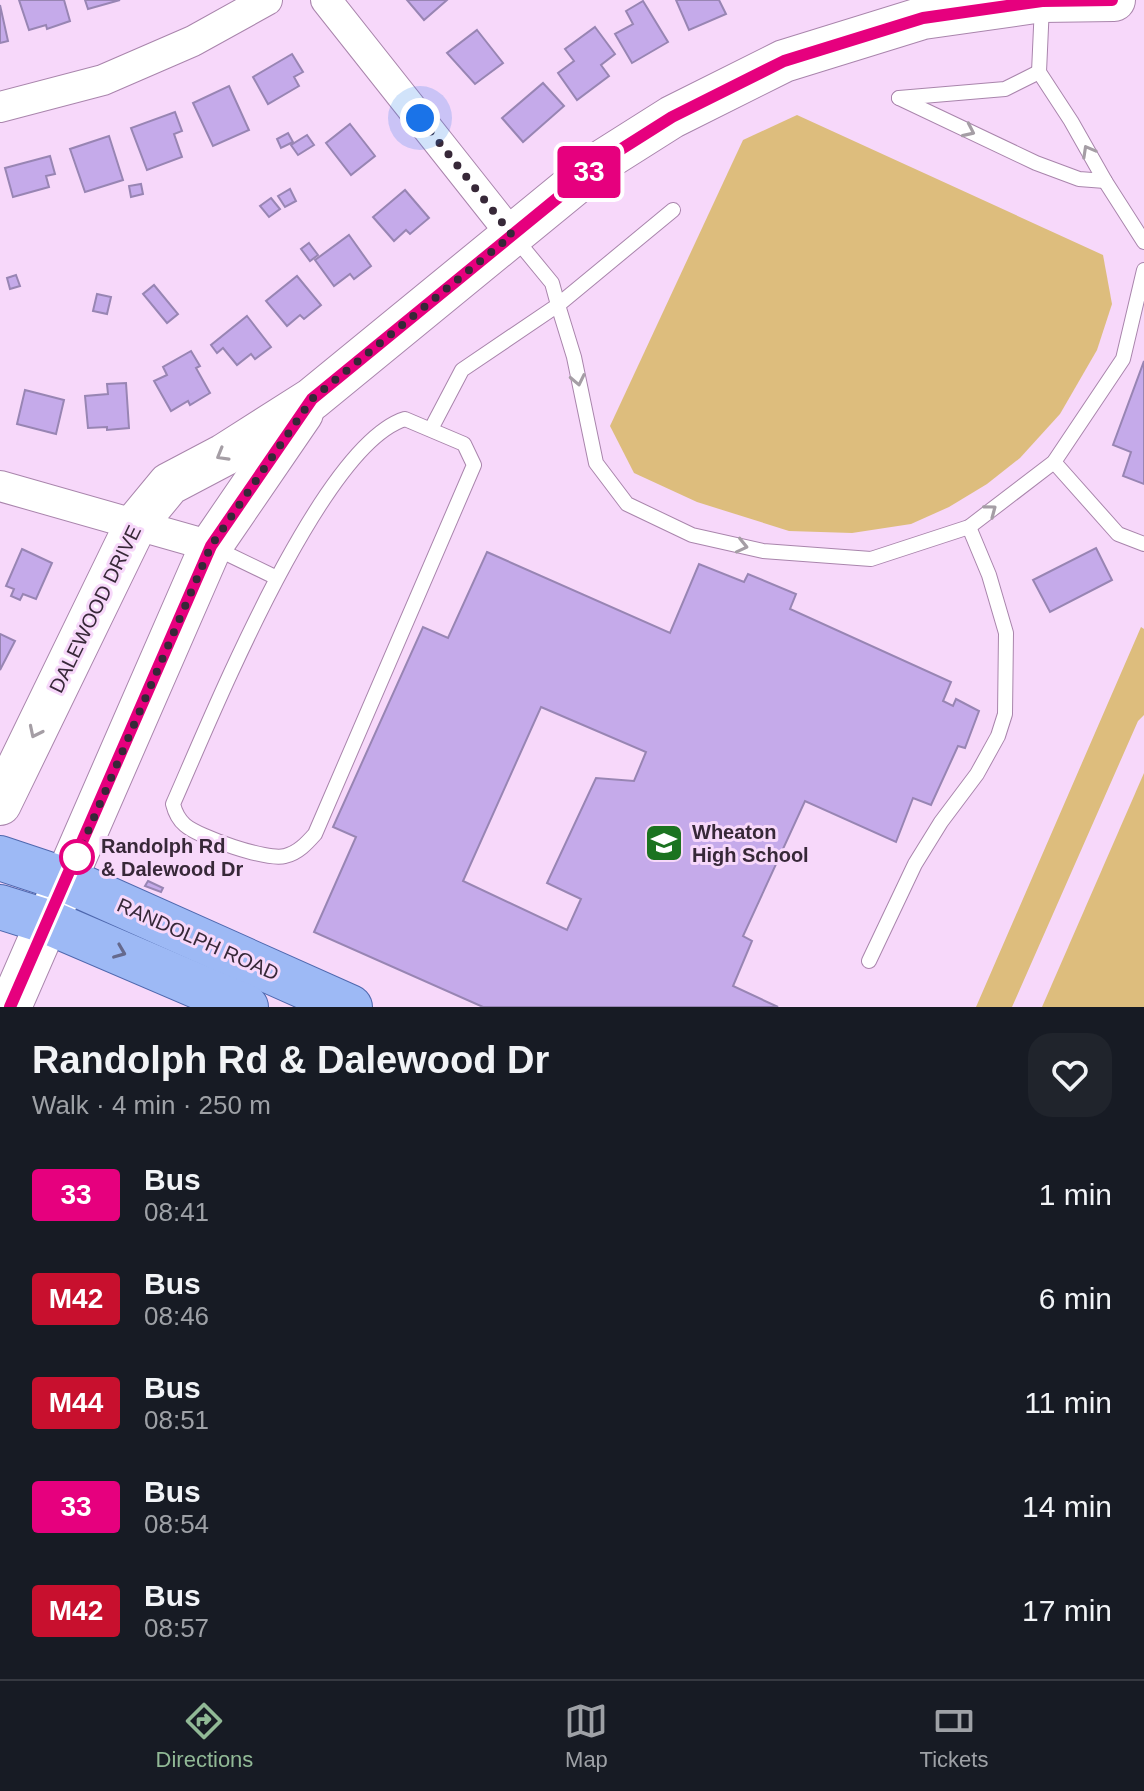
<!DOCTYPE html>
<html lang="en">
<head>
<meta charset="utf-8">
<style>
  :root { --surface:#171b24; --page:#20242c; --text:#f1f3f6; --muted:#9ea1a6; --line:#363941; --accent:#91b996 }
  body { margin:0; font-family:Helvetica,sans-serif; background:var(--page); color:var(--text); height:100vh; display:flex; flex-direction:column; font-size:30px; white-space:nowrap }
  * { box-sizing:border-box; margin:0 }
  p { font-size:26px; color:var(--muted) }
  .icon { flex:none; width:44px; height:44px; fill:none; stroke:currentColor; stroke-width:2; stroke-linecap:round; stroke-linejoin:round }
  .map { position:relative; height:1007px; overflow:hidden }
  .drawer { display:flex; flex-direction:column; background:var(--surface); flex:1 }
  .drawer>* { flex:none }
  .badge { padding:0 16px; border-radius:6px; font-size:28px; line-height:52px }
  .you { position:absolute; width:40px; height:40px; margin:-20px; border:6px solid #fff; border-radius:50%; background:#1a73e8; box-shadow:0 0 0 12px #1a73e833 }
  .map>.badge { position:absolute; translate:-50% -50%; box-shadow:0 0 0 4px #fff }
  .round { display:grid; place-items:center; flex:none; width:84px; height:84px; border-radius:24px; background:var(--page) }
  .headline { display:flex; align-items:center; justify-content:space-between; height:136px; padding:0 32px }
  h1 { font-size:38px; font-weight:600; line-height:60px }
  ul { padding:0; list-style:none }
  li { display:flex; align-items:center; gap:24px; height:104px; padding:0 32px }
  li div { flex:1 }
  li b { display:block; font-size:30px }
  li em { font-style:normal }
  li .badge { min-width:88px; font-weight:700; text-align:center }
  .dock { display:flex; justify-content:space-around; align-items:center; height:112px; border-top:2px solid var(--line); background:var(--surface); font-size:22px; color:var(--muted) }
  .dock a { display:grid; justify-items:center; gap:4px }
  .dock .on { color:var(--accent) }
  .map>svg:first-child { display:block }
</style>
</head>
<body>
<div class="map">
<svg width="1144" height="1007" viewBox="0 0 1144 1007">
  <rect width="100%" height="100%" fill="#f7d8fa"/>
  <!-- green -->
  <g fill="#ddbd7d">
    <path d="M797,115L1103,255L1112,304L1097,350L1060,414L1020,458L987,484L949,507L911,524L852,533L789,531L697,502L634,473L610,426L743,140Z"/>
    <path d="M1141,627L1144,629V715L1138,721L1012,1007H976Z"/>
    <path d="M1144,773V1007H1042Z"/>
  </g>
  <!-- building -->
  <g fill="#c5aaea" stroke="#9885b3" stroke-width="2" fill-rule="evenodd">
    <path d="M19,0H64L70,21L47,29L46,25L29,30Z"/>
    <path d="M85,0H120L88,9Z"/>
    <path d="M407,0H447L424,20Z"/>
    <path d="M676,0H719L726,14L689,30Z"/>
    <path d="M643,1L668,42L632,63L615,34L633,24L626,11Z"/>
    <path d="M0,5L8,41L0,43Z"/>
    <path d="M595,27L615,54L601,65L609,76L577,100L558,73L574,61L565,49Z"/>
    <path d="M477,30L503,63L475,84L447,53Z"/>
    <path d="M292,54L303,72L294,77L299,86L268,104L253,77Z"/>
    <path d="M543,83L564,106L523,142L502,118Z"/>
    <path d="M229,86L249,130L213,146L193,103Z"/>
    <path d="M175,112L182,131L174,134L182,157L147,170L131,128Z"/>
    <path d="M350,124L375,156L351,175L326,143Z"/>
    <path d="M288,133L293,142L281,148L277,139Z"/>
    <path d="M307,135L314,145L298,155L291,145Z"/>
    <path d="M109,136L123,180L85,192L70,149Z"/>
    <path d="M50,156L55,174L46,176L49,187L13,197L5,168Z"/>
    <path d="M141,184L143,194L131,197L129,186Z"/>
    <path d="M290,189L296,201L285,207L278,196Z"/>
    <path d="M405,190L429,218L410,234L406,230L394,241L373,217Z"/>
    <path d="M271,198L280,209L269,217L260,206Z"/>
    <path d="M349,235L371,266L354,279L350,274L334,286L315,260Z"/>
    <path d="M309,243L318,255L310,261L301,249Z"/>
    <path d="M16,275L20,286L10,289L7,278Z"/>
    <path d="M297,276L321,305L304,319L300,315L287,326L266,301Z"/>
    <path d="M154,285L178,314L167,323L143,294Z"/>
    <path d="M97,294L111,297L107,314L93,311Z"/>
    <path d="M247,316L271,347L255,359L251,354L237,365L223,348L217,353L211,345Z"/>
    <path d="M191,351L200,366L196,368L210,393L190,405L188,401L171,411L154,381L167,375L163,367Z"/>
    <path d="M1144,361V484L1123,476L1131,452L1113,445Z"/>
    <path d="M126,383L129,428L107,430V427L88,428L85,396L108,394L107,384Z"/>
    <path d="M25,390L64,400L56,434L17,424Z"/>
    <path d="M1096,548L1112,580L1050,612L1033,580Z"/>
    <path d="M22,549L52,563L36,599L23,594L20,600L11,596L14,589L6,586Z"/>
    <path d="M487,552L670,633L699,564L744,582L748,574L796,594L790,609L951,682L943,701L953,706L956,699L979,711L965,748L958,746L931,805L913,798L896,842L805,801L743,936L752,941L733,986L778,1007H483L314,932L356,837L333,827L423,627L448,638ZM541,707L646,752L634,781L596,778L547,883L581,899L567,930L463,881Z"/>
    <path d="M0,634L15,641L0,670Z"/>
    <path d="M148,881L163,888L161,892L145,886Z"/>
  </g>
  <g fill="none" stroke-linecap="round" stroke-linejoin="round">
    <defs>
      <g id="lane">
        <path d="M1042,5L1039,72L1071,121L1105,181L1144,242"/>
        <path d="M899,98L1036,163L1079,179L1105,181"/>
        <path d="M899,98L1005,89L1039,72"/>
        <path d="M673,210L558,305L574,357L596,463L627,504L692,535L763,551L871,559L969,527L1054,462L1123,359L1144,270"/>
        <path d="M405,419L464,444L474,465L315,834C307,843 298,853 285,856C267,861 199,837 185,825C178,819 175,812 173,804C210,721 320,445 405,419Z"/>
        <path d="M431,429L462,370L558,305L552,283L515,238"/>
        <path d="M1054,462L1118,534L1144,544"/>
        <path d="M215,548L275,577"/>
        <path d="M869,961L915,864L941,822L977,774L998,736L1005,714L1006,633L989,575L969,527"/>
      </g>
      <g id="street">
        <path d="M326,0L512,235"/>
        <path d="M0,107L103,80L193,41L267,0"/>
        <path d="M0,486L211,546"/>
      </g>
      <g id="secondary">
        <path d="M0,804L136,524L169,484L224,455L312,399L604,160L672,117L784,61L923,18L1042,1L1114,0"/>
        <path d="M10,1007L211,546L302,413"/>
      </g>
      <g id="primary">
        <path d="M0,858L66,880L350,1007"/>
        <path d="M0,907L48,922L246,1007"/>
      </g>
    </defs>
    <!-- lane casing -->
    <use href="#lane" stroke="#a985ac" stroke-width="16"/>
    <!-- street casing -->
    <use href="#street" stroke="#a985ac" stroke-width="32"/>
    <!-- secondary casing -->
    <use href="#secondary" stroke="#a985ac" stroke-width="44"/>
    <!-- primary casing -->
    <use href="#primary" stroke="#4f68ae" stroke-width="46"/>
    <!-- lane -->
    <use href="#lane" stroke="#fff" stroke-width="14"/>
    <!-- street -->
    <use href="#street" stroke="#fff" stroke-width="30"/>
    <!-- secondary -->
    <use href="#secondary" stroke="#fff" stroke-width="42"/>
    <!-- primary -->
    <use href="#primary" stroke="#9db9f5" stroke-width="44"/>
  </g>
  <!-- one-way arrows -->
  <defs><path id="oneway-chevron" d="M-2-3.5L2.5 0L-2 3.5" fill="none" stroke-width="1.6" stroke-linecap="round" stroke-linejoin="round" transform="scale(2)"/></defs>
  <g stroke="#a59ea5">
    <use href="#oneway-chevron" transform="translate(969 131) rotate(25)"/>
    <use href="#oneway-chevron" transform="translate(1088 151) rotate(-119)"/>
    <use href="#oneway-chevron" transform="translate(578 380) rotate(78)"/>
    <use href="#oneway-chevron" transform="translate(222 455) rotate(150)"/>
    <use href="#oneway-chevron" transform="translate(991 510) rotate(-37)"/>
    <use href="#oneway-chevron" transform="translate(742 546) rotate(13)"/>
    <use href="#oneway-chevron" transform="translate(35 732) rotate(116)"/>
  </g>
  <use stroke="#65698d" href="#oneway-chevron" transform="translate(120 952) rotate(22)"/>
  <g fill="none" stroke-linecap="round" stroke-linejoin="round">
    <defs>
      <path id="line" d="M10,1007L211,546L312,399L604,160L672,117L784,61L923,18L1042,1L1112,0"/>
    </defs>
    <!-- line casing -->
    <use href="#line" stroke="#fff" stroke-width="18"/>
    <!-- line -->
    <use href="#line" stroke="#e6007e" stroke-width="12"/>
    <!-- walk -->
    <path stroke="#372838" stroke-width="8" stroke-dasharray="0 14.4" d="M77,857L211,546L312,399L512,235L420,118"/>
  </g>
  <!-- icons -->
  <defs>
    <symbol id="school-square" viewBox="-11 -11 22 22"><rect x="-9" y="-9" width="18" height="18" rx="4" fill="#1b7320" stroke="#f7d8fa"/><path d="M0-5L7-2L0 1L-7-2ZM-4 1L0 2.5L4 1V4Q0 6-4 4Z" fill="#fff"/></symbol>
  </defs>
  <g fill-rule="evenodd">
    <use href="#school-square" x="642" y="821" width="44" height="44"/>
  </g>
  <!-- markers -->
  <circle fill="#fff" stroke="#e6007e" stroke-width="4" cx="77" cy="857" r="16"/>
  <g text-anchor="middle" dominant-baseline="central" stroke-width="6" stroke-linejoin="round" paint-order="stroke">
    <!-- street labels -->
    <g font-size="20" fill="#372838" stroke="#f7d8fa">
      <text transform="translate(95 609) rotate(-64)">DALEWOOD DRIVE</text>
      <text transform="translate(198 939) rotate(24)">RANDOLPH ROAD</text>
    </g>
    <!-- poi labels -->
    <g font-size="20" font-weight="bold" fill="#372838" stroke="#f7d8fa" text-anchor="start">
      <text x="692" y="832">Wheaton<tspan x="692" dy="23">High School</tspan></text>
    </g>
    <!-- stop labels -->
    <g font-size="20" font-weight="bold" fill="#372838" stroke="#f7d8fa" text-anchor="start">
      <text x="101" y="846">Randolph Rd<tspan x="101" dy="23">&amp; Dalewood Dr</tspan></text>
    </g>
  </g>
</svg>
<div class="you" style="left:420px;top:118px"></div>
<b class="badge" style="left:589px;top:172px;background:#e6007e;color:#fff">33</b>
</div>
<section class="drawer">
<div class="headline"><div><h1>Randolph Rd &amp; Dalewood Dr</h1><p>Walk · 4 min · 250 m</p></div><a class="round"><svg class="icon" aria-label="heart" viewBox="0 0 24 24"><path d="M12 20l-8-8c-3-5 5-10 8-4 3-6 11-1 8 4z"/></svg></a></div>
<ul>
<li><span class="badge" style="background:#e6007e;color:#fff">33</span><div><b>Bus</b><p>08:41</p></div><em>1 min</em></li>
<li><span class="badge" style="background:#c8102e;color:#fff">M42</span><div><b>Bus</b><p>08:46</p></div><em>6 min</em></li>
<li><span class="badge" style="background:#c8102e;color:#fff">M44</span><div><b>Bus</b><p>08:51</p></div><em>11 min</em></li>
<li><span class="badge" style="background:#e6007e;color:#fff">33</span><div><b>Bus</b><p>08:54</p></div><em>14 min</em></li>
<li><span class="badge" style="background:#c8102e;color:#fff">M42</span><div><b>Bus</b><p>08:57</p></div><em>17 min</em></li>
</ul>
</section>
<nav class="dock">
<a class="on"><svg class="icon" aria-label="directions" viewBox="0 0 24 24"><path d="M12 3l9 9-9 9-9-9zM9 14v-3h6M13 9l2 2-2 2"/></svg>Directions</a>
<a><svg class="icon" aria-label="map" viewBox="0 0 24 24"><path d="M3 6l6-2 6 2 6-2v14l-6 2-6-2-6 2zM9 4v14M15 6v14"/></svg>Map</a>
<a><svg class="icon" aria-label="tickets" viewBox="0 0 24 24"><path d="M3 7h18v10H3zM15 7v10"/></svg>Tickets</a>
</nav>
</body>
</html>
